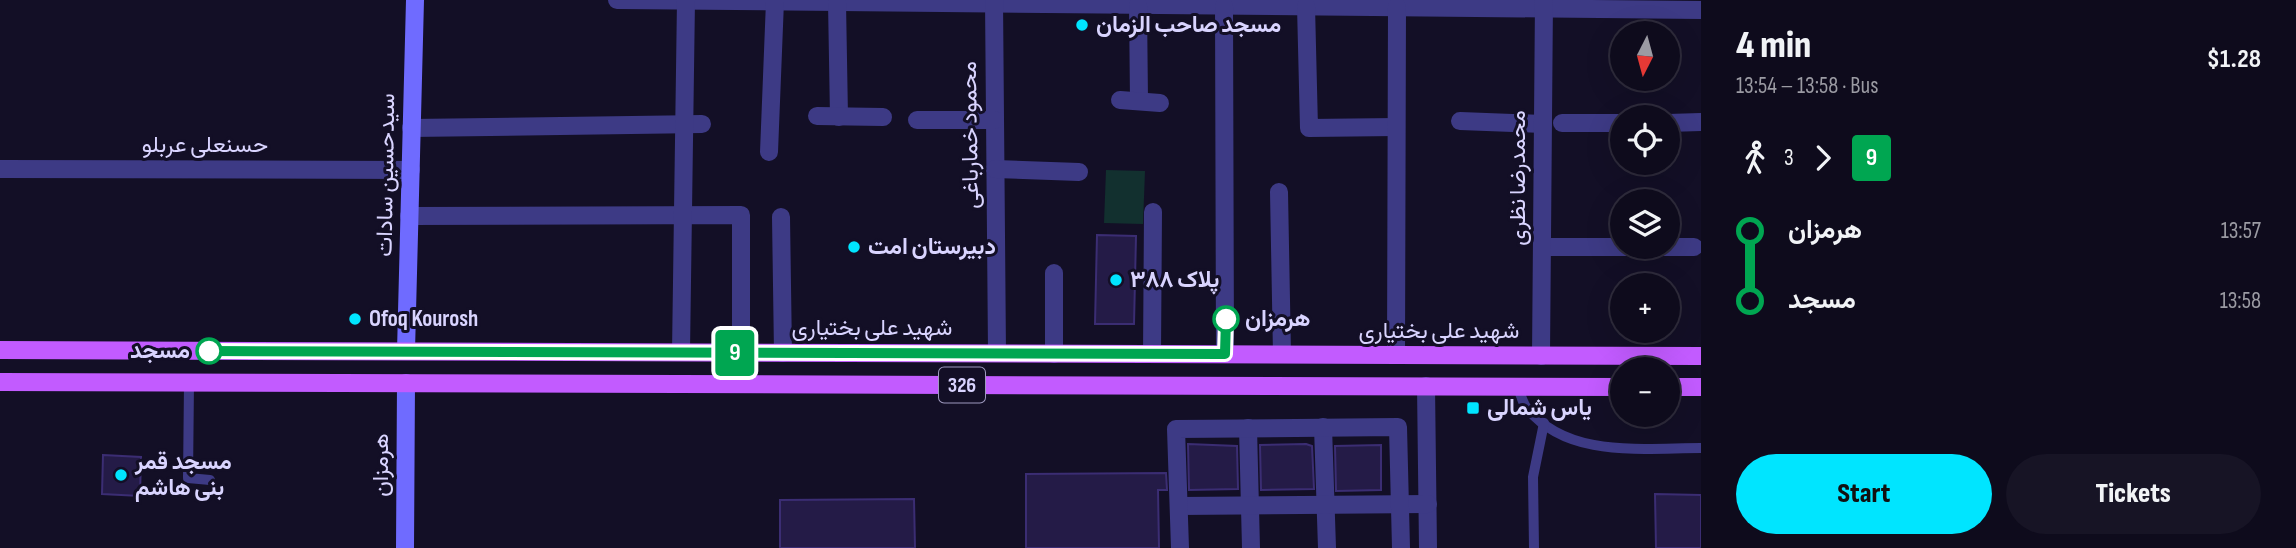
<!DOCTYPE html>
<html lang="en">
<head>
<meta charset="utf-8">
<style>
  :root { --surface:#0e0b1c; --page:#171425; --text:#f1f3f6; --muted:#9b9ba3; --line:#2e2b3b; --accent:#00e5ff }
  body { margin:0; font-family:"Sofia Sans Condensed",Vazirmatn,sans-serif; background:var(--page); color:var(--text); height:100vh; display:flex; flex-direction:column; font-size:26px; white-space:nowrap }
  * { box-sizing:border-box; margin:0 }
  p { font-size:23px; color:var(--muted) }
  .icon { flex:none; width:38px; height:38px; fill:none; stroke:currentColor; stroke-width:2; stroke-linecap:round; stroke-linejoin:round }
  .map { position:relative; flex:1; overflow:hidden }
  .panel { display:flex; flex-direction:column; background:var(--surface); width:595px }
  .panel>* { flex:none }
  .badge { padding:0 14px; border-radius:5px; font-size:24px; line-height:46px }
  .needle { width:46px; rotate:186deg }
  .buttons { position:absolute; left:1610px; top:21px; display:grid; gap:14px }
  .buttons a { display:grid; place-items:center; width:70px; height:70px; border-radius:50%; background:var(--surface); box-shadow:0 7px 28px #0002,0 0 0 2px var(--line); font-size:35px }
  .map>.badge { position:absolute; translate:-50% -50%; box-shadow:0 0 0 4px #fff }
  .legs { display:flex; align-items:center; gap:10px; height:77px; padding:0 35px; font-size:23px }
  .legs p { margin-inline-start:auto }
  .overview { display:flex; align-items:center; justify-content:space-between; height:119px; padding:0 35px }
  h1 { font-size:38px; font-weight:800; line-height:52px }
  .cta { display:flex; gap:14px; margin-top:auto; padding:14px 35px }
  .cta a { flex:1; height:80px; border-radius:42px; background:var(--accent); color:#111; font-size:28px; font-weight:800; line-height:80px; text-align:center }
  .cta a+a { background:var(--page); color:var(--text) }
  ul { padding:0 35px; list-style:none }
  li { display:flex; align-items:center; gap:24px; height:70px; font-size:26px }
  li i { display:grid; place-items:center; width:10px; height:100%; margin:0 9px; background:currentColor }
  li i::after { content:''; width:18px; height:18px; margin:-9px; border:5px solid; border-radius:50%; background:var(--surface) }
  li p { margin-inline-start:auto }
  li:first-child i { background:linear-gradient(#0000 50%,currentColor 0) }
  li:last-child i { background:linear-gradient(currentColor 50%,#0000 0) }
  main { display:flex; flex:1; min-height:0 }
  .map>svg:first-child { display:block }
</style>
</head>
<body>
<main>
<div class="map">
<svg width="1701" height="548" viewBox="0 0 1701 548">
  <rect width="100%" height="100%" fill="#130f26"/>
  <!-- green -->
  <path fill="#12302f" d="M1106,170L1145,171L1143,224L1104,223Z"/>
  <!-- building -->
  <g fill="#241b47" stroke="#3b2d73" stroke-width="2">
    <path d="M1097,235L1136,236L1134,324H1095Z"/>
    <path d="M1188,444L1237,446L1238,489L1189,490Z"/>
    <path d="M1306,444L1312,446L1314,489L1261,490L1260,445Z"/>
    <path d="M1381,445V490L1336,491L1335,446Z"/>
    <path d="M103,455L141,457L140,496L102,494Z"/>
    <path d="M1166,473L1167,490H1158L1159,548H1026V474Z"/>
    <path d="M1655,494L1701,495V548H1656Z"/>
    <path d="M914,499L915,548H780V500Z"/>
  </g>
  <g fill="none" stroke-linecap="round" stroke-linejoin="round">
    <!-- lane -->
    <g stroke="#3d3a85" stroke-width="10">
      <path d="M189,383L188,478L210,480"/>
      <path d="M1518,387C1520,393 1522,401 1526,407C1567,459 1643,448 1701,448"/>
      <path d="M1534,548L1533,477L1544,423"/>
    </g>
    <!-- street -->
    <g stroke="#3d3a85" stroke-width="18">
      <path d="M617,0L1701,10"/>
      <path d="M994,0L997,353"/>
      <path d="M837,2L839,117"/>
      <path d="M1138,5L1139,101"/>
      <path d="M1224,6L1225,354"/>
      <path d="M1306,6L1309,128L1396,127"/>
      <path d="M1120,100L1160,103"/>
      <path d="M817,116L883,117"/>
      <path d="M917,120H995"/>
      <path d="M1460,121L1543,124"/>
      <path d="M1562,123H1622"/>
      <path d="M1668,123L1701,122"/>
      <path d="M411,128L702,124"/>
      <path d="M769,152L775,1"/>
      <path d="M0,169L411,170"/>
      <path d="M995,169L1079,172"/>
      <path d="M1279,192L1282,354"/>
      <path d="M409,216L741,215V353"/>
      <path d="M781,217L783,353"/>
      <path d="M1542,247H1694"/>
      <path d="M1054,273V354"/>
      <path d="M681,352L686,0"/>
      <path d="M1152,354L1153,212"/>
      <path d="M1396,355L1397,7"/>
      <path d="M1541,356L1544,0"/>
      <path d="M1426,386L1428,548"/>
      <path d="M1323,427L1327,548"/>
      <path d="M1248,428L1251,548"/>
      <path d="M1179,506L1428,504"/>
      <path d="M1180,548L1176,429L1398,427L1401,548"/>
    </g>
    <!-- secondary -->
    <g stroke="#6f6bff" stroke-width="18">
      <path d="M406,351L415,0"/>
      <path d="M405,548L406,383"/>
    </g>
    <!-- primary -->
    <g stroke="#c25bff" stroke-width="18">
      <path d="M0,350L1701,356"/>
      <path d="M0,382L1622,387"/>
      <path d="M1668,387H1701"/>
    </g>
  </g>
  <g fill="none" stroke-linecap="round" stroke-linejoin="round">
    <defs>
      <path id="line-1" d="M209,351L1225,354L1226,319"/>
    </defs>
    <!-- line-1 casing -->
    <use href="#line-1" stroke="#fff" stroke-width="16"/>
    <!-- line-1 -->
    <use href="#line-1" stroke="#00a651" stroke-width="10"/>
  </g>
  <!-- markers -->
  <g fill="#00e5ff" stroke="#130f26" stroke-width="2.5">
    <circle cx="1082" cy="25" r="7"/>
    <circle cx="854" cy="247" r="7"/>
    <circle cx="1116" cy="280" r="7"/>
    <circle cx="355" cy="319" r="7"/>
    <rect x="1466" y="401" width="14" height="14" rx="3.5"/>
    <circle cx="121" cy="475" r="7"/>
  </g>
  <g fill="#fff" stroke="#00a651" stroke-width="3.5">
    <circle cx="1226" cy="319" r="12"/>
    <circle cx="209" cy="351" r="12"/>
  </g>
  <g text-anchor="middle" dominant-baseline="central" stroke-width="6" stroke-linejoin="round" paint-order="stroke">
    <!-- shield labels -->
    <rect fill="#130f26" stroke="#9e99be" stroke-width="2" x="939" y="367.5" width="46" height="35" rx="5"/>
    <g font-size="21" font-weight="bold" fill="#d9d4ff">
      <text x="962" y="385">326</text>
    </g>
    <!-- poi labels -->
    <g font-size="23" font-weight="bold" fill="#d9d4ff" stroke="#130f26" text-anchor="start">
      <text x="1096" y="25">مسجد صاحب الزمان</text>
      <text x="868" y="247">دبیرستان امت</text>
      <text x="1130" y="280">پلاک ۳۸۸</text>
      <text x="369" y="319">Ofoq Kourosh</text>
      <text x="1487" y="408">یاس شمالی</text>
      <text x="135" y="462">مسجد قمر<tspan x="135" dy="26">بنی هاشم</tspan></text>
    </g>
    <!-- street labels -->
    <g font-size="23" fill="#d9d4ff" stroke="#130f26">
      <text transform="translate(970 135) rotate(-91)">محمود خمارباغی</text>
      <text x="205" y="145">حسنعلی عربلو</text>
      <text transform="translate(386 175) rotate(-89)">سیدحسین سادات</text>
      <text transform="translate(1518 178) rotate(-90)">محمدرضا نظری</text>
      <text x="872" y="328">شهید علی بختیاری</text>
      <text x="1439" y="331">شهید علی بختیاری</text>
      <text transform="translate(381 465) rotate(-90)">هرمزان</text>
    </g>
    <!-- stop labels -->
    <g font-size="23" font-weight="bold" fill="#d9d4ff" stroke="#130f26" text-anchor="start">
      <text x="1245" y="319">هرمزان</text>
      <text x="190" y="351" text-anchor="end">مسجد</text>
    </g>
  </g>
</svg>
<div class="buttons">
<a><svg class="needle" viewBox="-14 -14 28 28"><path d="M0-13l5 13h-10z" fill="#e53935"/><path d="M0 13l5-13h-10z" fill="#9b9ba3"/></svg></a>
<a><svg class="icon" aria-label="locate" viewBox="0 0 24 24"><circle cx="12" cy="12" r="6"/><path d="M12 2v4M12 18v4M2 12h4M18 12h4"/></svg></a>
<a><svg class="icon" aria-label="layers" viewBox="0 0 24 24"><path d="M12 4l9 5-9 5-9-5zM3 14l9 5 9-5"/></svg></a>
<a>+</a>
<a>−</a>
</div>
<b class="badge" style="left:735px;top:353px;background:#00a651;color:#fff">9</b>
</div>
<section class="panel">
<div class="overview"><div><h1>4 min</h1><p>13:54 – 13:58 · Bus</p></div><b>$1.28</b></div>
<div class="legs"><svg class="icon" aria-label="walk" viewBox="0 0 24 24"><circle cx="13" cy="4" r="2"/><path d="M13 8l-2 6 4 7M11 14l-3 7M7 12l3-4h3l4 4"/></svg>3<svg class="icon" aria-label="forward" viewBox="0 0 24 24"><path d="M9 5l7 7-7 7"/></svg><b class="badge" style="background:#00a651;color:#fff">9</b></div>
<ul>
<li><i style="color:#00a651"></i><b>هرمزان</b><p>13:57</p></li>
<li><i style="color:#00a651"></i><b>مسجد</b><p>13:58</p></li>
</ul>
<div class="cta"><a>Start</a><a>Tickets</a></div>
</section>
</main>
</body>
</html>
